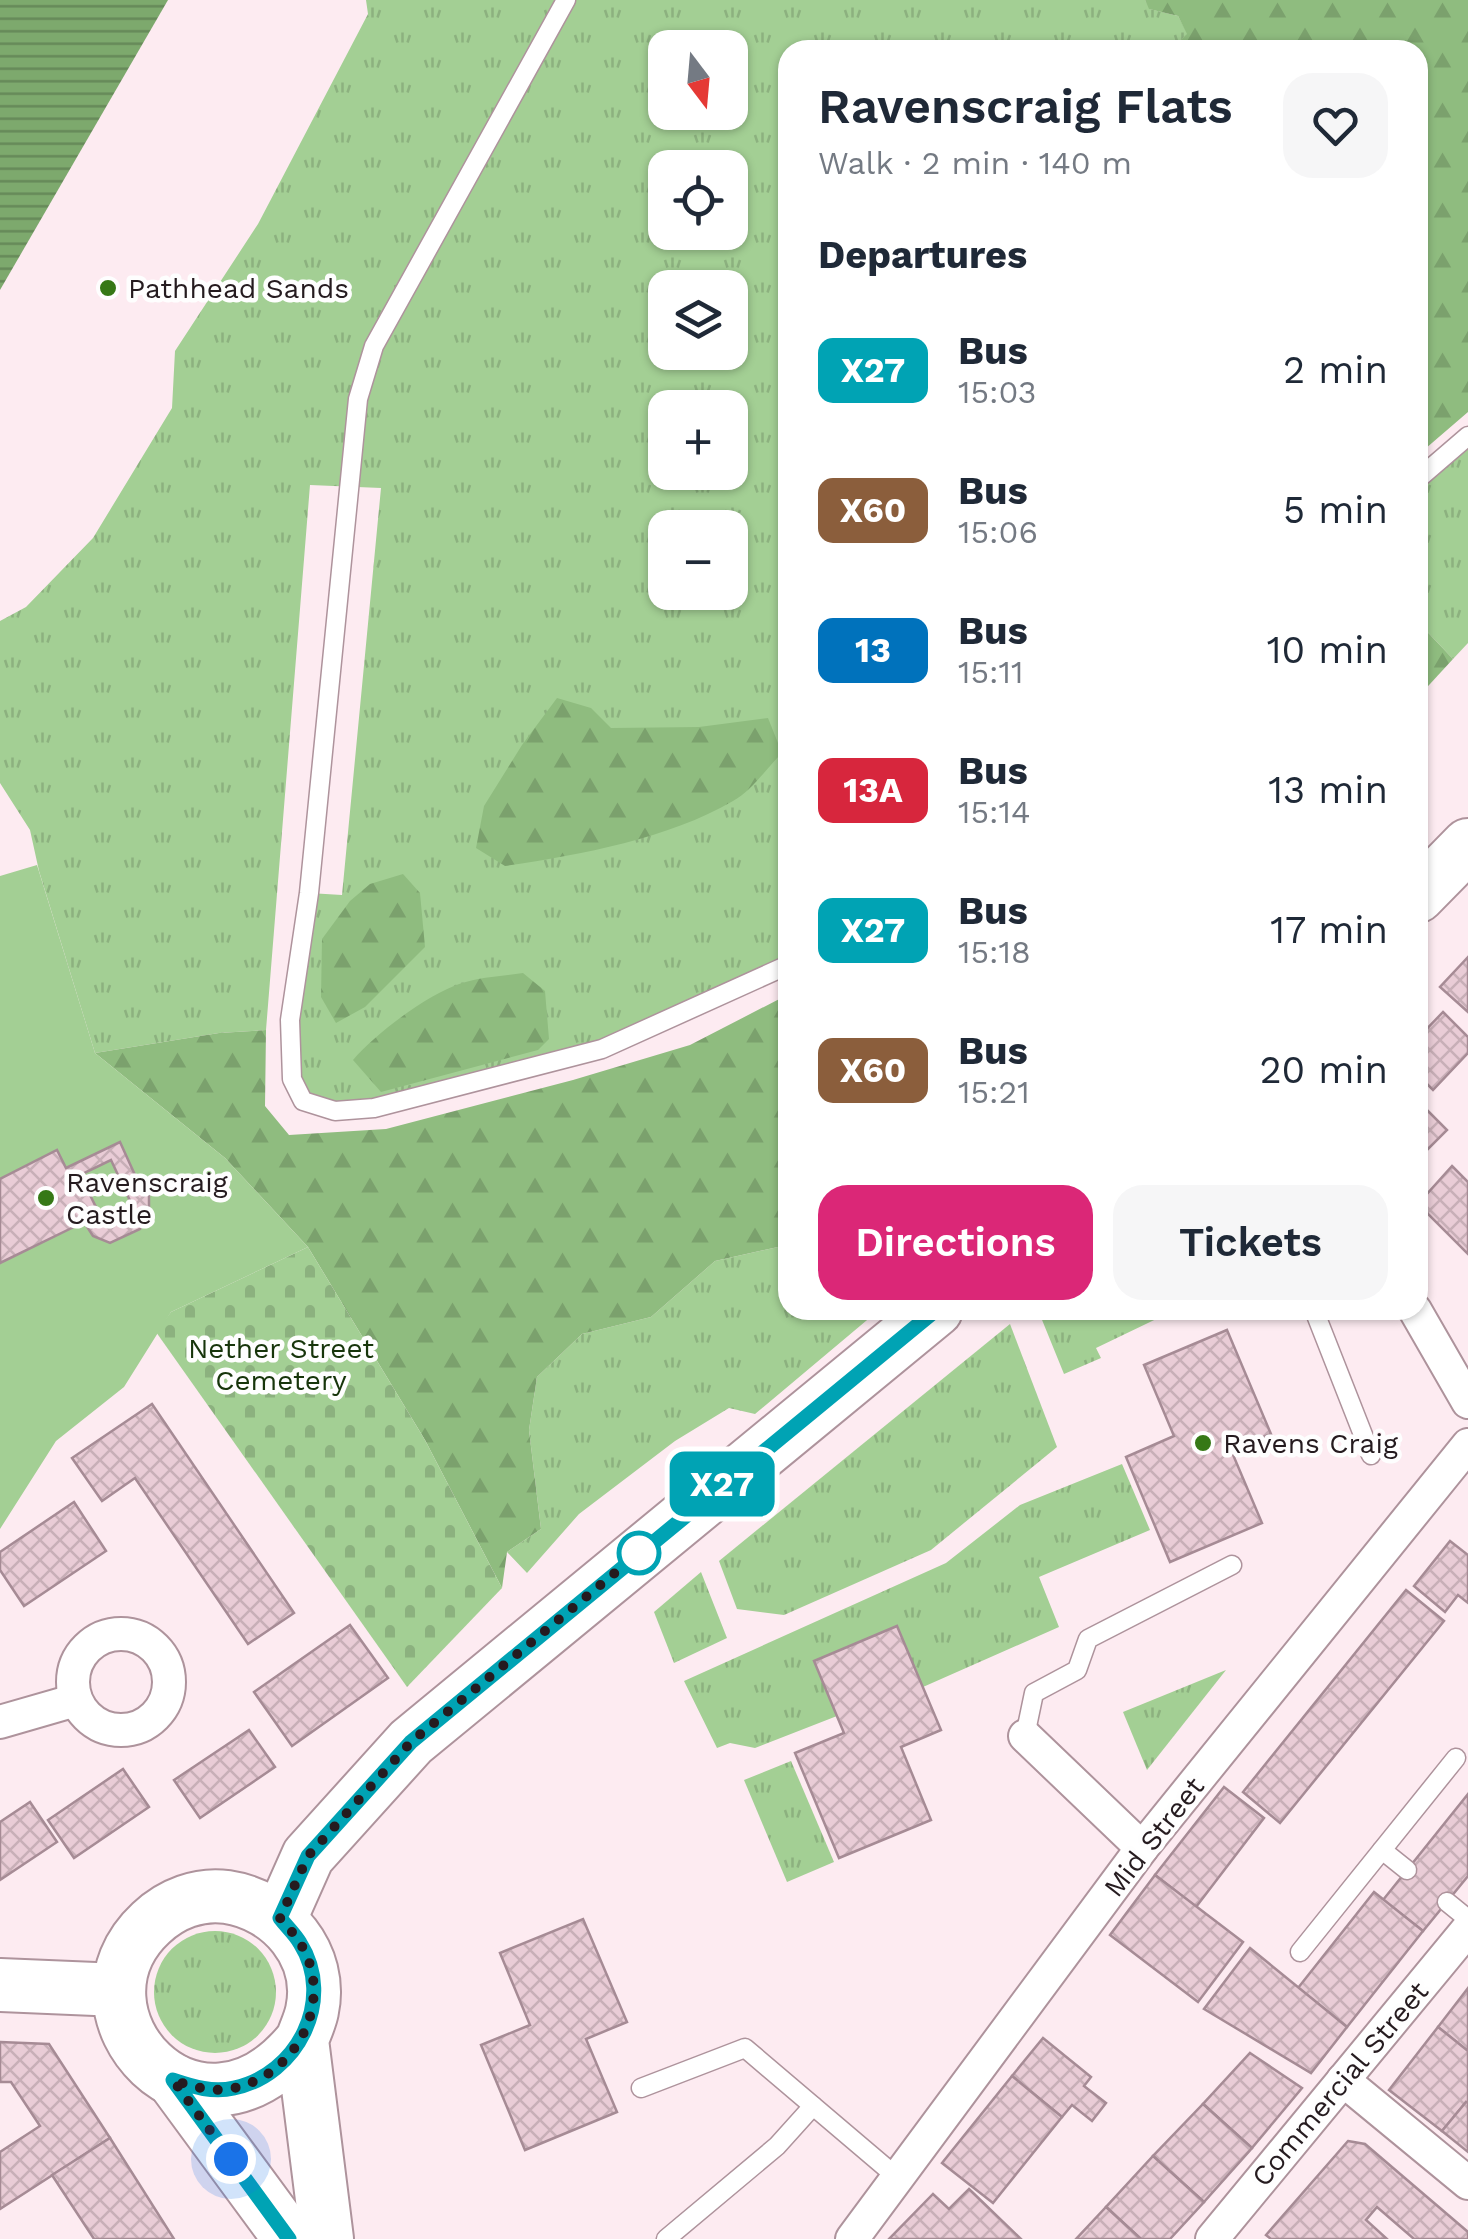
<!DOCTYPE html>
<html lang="en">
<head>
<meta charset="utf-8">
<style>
  :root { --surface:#fff; --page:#f6f6f7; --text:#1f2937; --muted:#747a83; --accent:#db2777 }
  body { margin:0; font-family:"Work Sans",sans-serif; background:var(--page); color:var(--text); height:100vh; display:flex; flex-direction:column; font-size:38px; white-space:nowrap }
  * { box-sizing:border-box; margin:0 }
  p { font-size:32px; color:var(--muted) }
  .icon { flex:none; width:55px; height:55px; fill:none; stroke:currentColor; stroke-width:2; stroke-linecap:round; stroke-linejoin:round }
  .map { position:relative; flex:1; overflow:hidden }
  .panel { position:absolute; left:778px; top:40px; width:650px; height:1280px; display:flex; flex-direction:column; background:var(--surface); border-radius:30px; box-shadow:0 2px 8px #0004 }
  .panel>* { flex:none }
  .badge { padding:0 20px; border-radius:15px; font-size:35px; line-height:65px }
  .needle { width:65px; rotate:164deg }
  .fabs { position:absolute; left:648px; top:30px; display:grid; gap:20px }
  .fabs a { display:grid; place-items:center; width:100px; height:100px; border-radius:20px; background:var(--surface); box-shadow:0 2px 8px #0004; font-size:50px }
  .you { position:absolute; width:50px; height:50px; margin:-25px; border:8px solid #fff; border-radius:50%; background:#1a73e8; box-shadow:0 0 0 15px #1a73e833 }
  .map>.badge { position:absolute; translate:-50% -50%; box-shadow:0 0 0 5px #fff }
  h2 { padding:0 40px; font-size:38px; line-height:90px }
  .round { display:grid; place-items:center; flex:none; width:105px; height:105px; border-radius:30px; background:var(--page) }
  .overview { display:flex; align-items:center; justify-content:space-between; height:170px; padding:0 40px }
  h1 { font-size:48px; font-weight:600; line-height:75px }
  .cta { display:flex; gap:20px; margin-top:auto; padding:20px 40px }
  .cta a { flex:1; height:115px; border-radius:30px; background:var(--accent); color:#fff; font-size:40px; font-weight:600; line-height:115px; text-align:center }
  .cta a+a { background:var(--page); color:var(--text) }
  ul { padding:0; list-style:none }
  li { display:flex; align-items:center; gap:30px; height:140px; padding:0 40px }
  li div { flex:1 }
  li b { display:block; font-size:38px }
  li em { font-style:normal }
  li .badge { min-width:110px; font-weight:700; text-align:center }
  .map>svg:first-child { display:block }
</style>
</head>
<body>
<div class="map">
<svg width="1468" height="2239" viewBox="0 0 1468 2239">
  <defs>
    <pattern id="grass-tufts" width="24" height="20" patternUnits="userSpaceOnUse" patternTransform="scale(2.5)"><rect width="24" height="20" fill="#a3cf94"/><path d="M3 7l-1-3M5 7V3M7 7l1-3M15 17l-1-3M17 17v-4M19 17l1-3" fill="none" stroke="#8cb17f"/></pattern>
    <pattern id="forest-firs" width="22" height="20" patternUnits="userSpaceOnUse" patternTransform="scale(2.5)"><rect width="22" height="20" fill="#8fbc7f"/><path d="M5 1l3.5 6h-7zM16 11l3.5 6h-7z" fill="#7ba16d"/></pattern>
    <pattern id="cemetery-stones" width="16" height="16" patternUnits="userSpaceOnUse" patternTransform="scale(2.5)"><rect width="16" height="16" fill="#a3cf94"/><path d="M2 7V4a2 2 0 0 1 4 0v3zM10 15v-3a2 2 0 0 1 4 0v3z" fill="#8cb17f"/></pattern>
    <pattern id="water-rules" width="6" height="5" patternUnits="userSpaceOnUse" patternTransform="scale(2.5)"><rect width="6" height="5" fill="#7da96d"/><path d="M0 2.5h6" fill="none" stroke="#668959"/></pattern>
    <pattern id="building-cross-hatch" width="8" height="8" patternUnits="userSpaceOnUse" patternTransform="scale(2.5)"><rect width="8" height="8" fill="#e9ccd6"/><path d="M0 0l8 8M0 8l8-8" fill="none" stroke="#c8afb7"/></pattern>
  </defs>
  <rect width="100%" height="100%" fill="#fdebf1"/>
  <!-- grass -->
  <g fill="url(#grass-tufts)" fill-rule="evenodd">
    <path d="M366,0H1145L1150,9L1178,16L1188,34L1168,50H788L787,965L602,1049L374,1108L303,1101L292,1079L309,893L342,895L381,488L310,485L266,1030L219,1033L95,1053L39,871L30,830L0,783V621L26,607L93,538L172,408L175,351L258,224L368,14ZM665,48H730V112H665ZM665,168H730V232H665ZM665,288H730V352H665ZM665,408H730V472H665ZM665,528H730V592H665Z"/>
    <path d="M1468,436V643L1453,659L1418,622V479Z"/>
    <path d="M787,1245L788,1310H879L755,1414L729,1408L675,1441L579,1514L527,1573L507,1552L541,1529L529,1430L537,1377L582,1334L651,1317L715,1261Z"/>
    <path d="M1038,1310H1175L1096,1348L1101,1358L1064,1374Z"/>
    <path d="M1010,1324L1057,1447L931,1550L784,1615L737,1609L719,1561Z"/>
    <path d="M1122,1464L1150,1530L1039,1577L1059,1627L923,1687L815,1661L837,1716L755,1748L730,1743L717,1748L684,1681L946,1563L1020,1505Z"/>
    <path d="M701,1572L727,1638L674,1663L654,1612Z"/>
    <path d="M1226,1670L1147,1770L1123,1712Z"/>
    <path d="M791,1761L834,1862L787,1882L744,1780Z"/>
    <circle cx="215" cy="1992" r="61"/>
  </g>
  <!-- forest -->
  <g fill="url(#forest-firs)">
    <path d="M1145,0H1468V412L1418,455V50H1169L1187,34L1178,16L1149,9Z"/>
    <path d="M1418,622L1453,659L1418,697Z"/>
    <path d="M557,698L591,708L611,728L699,727L768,718L782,753C767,768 751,791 733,801C668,839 579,855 505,866L476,848L484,806L522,745Z"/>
    <path d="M403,874L420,893L425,947L365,1007L336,1023L321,997L322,939L350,901L370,884Z"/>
    <path d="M523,973L545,991L549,1039L538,1050L381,1092L353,1060C376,1033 428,994 462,983C481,977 503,976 523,973Z"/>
    <path d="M787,995V1245L715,1261L651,1317L582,1334L537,1377L529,1430L541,1529L507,1552L502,1588L425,1440L308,1247L225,1158L95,1053L219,1033L266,1030L265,1106L289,1135L386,1129L573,1080L690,1045Z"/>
  </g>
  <!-- cemetery -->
  <path fill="url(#cemetery-stones)" d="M308,1247L425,1440L502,1588L407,1687L156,1332L171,1312Z"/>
  <!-- park -->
  <path fill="#a3cf94" d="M37,865L95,1053L225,1158L308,1247L171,1312L124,1387L56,1441L0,1529V876Z"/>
  <!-- water -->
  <path fill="url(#water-rules)" d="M0,0H168L0,290Z"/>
  <!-- building -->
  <g fill="url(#building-cross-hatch)" stroke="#a68b95" stroke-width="2.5" fill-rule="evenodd">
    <path d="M1468,957V1012L1440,987Z"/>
    <path d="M1443,1012L1468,1037V1053L1433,1090L1418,1075V1038Z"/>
    <path d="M1418,1101L1447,1130L1418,1159Z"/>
    <path d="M120,1142L135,1175L149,1193V1214L140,1229L110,1243L93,1236L84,1222L0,1263V1179L57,1150L66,1168ZM111,1160L132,1205L102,1219L80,1175Z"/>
    <path d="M1452,1166L1468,1182V1254L1418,1204Z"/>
    <path d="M1227,1330L1271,1434L1231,1450L1262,1523L1170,1562L1126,1457L1174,1436L1144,1365Z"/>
    <path d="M152,1404L294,1613L248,1644L135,1478L102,1501L72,1458Z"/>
    <path d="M74,1502L106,1551L24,1606L0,1570V1552Z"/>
    <path d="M1450,1541L1468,1555V1603L1458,1595L1445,1612L1414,1586Z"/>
    <path d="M1406,1590L1444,1621L1280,1823L1243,1792Z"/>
    <path d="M350,1625L388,1678L292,1746L254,1692Z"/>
    <path d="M897,1626L941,1730L901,1747L931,1820L839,1858L795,1753L844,1733L814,1661Z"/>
    <path d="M249,1730L275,1767L200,1818L174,1780Z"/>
    <path d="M123,1769L149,1807L74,1858L48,1820Z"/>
    <path d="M1224,1787L1264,1818L1196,1907L1155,1875Z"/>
    <path d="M1468,1794V1876L1423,1931L1383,1900Z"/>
    <path d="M30,1802L57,1842L0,1880V1822Z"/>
    <path d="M1155,1875L1243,1942L1198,2002L1110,1935Z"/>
    <path d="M1374,1892L1423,1931L1347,2027L1298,1988Z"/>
    <path d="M583,1919L627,2022L586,2039L617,2112L525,2150L481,2045L530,2025L500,1953Z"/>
    <path d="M1250,1948L1347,2027L1311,2073L1204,2009Z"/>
    <path d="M1468,1988V2051L1438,2027Z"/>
    <path d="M1438,2027L1468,2051V2103L1466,2102L1442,2131L1389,2090Z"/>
    <path d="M1043,2038L1091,2077L1084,2086L1106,2103L1092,2121L1072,2105L1062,2117L1012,2076Z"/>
    <path d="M0,2042L49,2044L110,2138L0,2209V2152L40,2126L11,2082H0Z"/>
    <path d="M1250,2053L1302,2088L1252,2148L1203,2104Z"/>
    <path d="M1012,2076L1062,2117L993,2203L942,2163Z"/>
    <path d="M1466,2102L1468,2103V2152L1442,2131Z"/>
    <path d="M1203,2104L1252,2148L1204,2202L1153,2156Z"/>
    <path d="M110,2138L174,2239H94L52,2175Z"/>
    <path d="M1348,2141L1365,2144L1468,2232V2239H1414L1377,2207L1366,2220L1387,2239H1271L1266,2235Z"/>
    <path d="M1153,2156L1204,2202L1170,2239H1141L1106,2207Z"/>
    <path d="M969,2189L1021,2239H889L933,2194L949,2209Z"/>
    <path d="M1106,2207L1141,2239H1076Z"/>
  </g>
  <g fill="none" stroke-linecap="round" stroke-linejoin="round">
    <defs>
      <g id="service">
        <path d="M566,0L374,346L358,399L309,893L290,1020L292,1079L303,1101L335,1111L374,1108L602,1049L788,965"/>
        <path d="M1418,479L1468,436"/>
        <path d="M1314,1310L1371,1455"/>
        <path d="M1025,1736L1034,1693L1077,1670L1088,1639L1232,1565"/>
        <path d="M1382,1850L1407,1870"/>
        <path d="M1447,1902L1468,1919"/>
        <path d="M1300,1952L1456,1758"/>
        <path d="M641,2088L745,2048L898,2178"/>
        <path d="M666,2239L777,2146L813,2106"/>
      </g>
      <g id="minor">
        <path d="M1415,1310L1468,1402"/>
        <circle cx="121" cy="1682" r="48"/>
        <path d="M0,1722L76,1700"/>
        <path d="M1025,1736L1142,1848"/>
        <path d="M1343,2080L1468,2183"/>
        <path d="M852,2239L1142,1848L1468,1445"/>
        <path d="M1212,2239L1468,1929"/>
      </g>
      <g id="primary">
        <path d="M1418,896L1468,845"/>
        <path d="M280,1919L308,1856L411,1742L936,1310"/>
        <path d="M0,1985L119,1990"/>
        <path d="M302,2040C197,2171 55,2012 151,1923C171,1904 199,1893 227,1897C281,1905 324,1955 312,2011C310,2021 305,2031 302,2040L327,2239"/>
        <path d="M173,2080L290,2239"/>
      </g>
    </defs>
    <!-- service casing -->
    <use href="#service" stroke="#ae939c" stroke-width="21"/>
    <!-- minor casing -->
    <use href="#minor" stroke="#ae939c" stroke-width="36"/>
    <!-- primary casing -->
    <use href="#primary" stroke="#ae939c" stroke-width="56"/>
    <!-- service -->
    <use href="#service" stroke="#fff" stroke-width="18"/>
    <!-- minor -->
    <use href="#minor" stroke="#fff" stroke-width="32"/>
    <!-- primary -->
    <use href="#primary" stroke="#fff" stroke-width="52"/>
  </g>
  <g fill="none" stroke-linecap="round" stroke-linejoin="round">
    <defs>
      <path id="line" d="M289,2239L173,2080C194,2087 213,2093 234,2088C297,2075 336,2000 300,1943C295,1934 286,1926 280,1918L308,1856L411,1742L936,1310"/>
    </defs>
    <!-- line casing -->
    <use href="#line" stroke="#fff" stroke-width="22"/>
    <!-- line -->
    <use href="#line" stroke="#00a3b4" stroke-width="15"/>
    <!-- walk -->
    <path stroke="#251b1f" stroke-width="10" stroke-dasharray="0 18" d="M231,2159L173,2080C194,2087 213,2093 234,2088C297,2075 336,2000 300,1943C295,1934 286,1926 280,1918L308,1856L411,1742L639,1553"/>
  </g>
  <!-- markers -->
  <g fill="#367816" stroke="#fefefe" stroke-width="4">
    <circle cx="108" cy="288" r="10"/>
    <circle cx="46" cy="1198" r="10"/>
    <circle cx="1203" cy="1443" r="10"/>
  </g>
  <circle fill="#fff" stroke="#00a3b4" stroke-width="5" cx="639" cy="1553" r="20"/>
  <g text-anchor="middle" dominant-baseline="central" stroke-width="9" stroke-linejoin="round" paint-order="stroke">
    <!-- poi labels -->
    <g font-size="28" fill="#251b1f" stroke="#fefefe" text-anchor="start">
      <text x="128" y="288">Pathhead Sands</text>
      <text x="66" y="1182">Ravenscraig<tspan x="66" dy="32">Castle</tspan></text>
      <text x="1223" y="1443">Ravens Craig</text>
    </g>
    <!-- park labels -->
    <g font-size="28" fill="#17350b" stroke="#fefefe">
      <text x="281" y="1348">Nether Street<tspan x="281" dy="32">Cemetery</tspan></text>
    </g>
    <!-- street labels -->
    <g font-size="28" fill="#251b1f" stroke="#fefefe">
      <text transform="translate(1154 1837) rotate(-52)">Mid Street</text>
      <text transform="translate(1340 2084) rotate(-50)">Commercial Street</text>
    </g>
  </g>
</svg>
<div class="fabs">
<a><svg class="needle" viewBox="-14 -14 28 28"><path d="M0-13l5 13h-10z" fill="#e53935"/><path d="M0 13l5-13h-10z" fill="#747a83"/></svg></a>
<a><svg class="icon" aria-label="locate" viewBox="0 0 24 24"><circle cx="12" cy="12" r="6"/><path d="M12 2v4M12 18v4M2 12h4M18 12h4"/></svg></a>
<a><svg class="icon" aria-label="layers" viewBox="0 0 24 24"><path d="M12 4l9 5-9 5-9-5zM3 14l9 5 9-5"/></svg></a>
<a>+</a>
<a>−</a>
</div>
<div class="you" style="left:231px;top:2159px"></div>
<b class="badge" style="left:722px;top:1484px;background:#00a3b4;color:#fff">X27</b>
<section class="panel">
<div class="overview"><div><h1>Ravenscraig Flats</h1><p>Walk · 2 min · 140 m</p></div><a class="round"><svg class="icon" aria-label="heart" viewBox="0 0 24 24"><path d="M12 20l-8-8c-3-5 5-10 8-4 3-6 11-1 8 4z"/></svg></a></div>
<h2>Departures</h2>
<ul>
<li><span class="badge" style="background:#00a3b4;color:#fff">X27</span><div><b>Bus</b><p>15:03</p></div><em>2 min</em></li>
<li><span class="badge" style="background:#8b5e3c;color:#fff">X60</span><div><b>Bus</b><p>15:06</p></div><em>5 min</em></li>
<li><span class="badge" style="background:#0072bc;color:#fff">13</span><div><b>Bus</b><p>15:11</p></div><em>10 min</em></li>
<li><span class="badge" style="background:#d7263d;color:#fff">13A</span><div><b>Bus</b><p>15:14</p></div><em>13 min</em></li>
<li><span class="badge" style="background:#00a3b4;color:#fff">X27</span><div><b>Bus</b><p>15:18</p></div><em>17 min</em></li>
<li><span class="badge" style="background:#8b5e3c;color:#fff">X60</span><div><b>Bus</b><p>15:21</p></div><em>20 min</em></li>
</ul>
<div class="cta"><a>Directions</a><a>Tickets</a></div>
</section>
</div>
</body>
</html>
